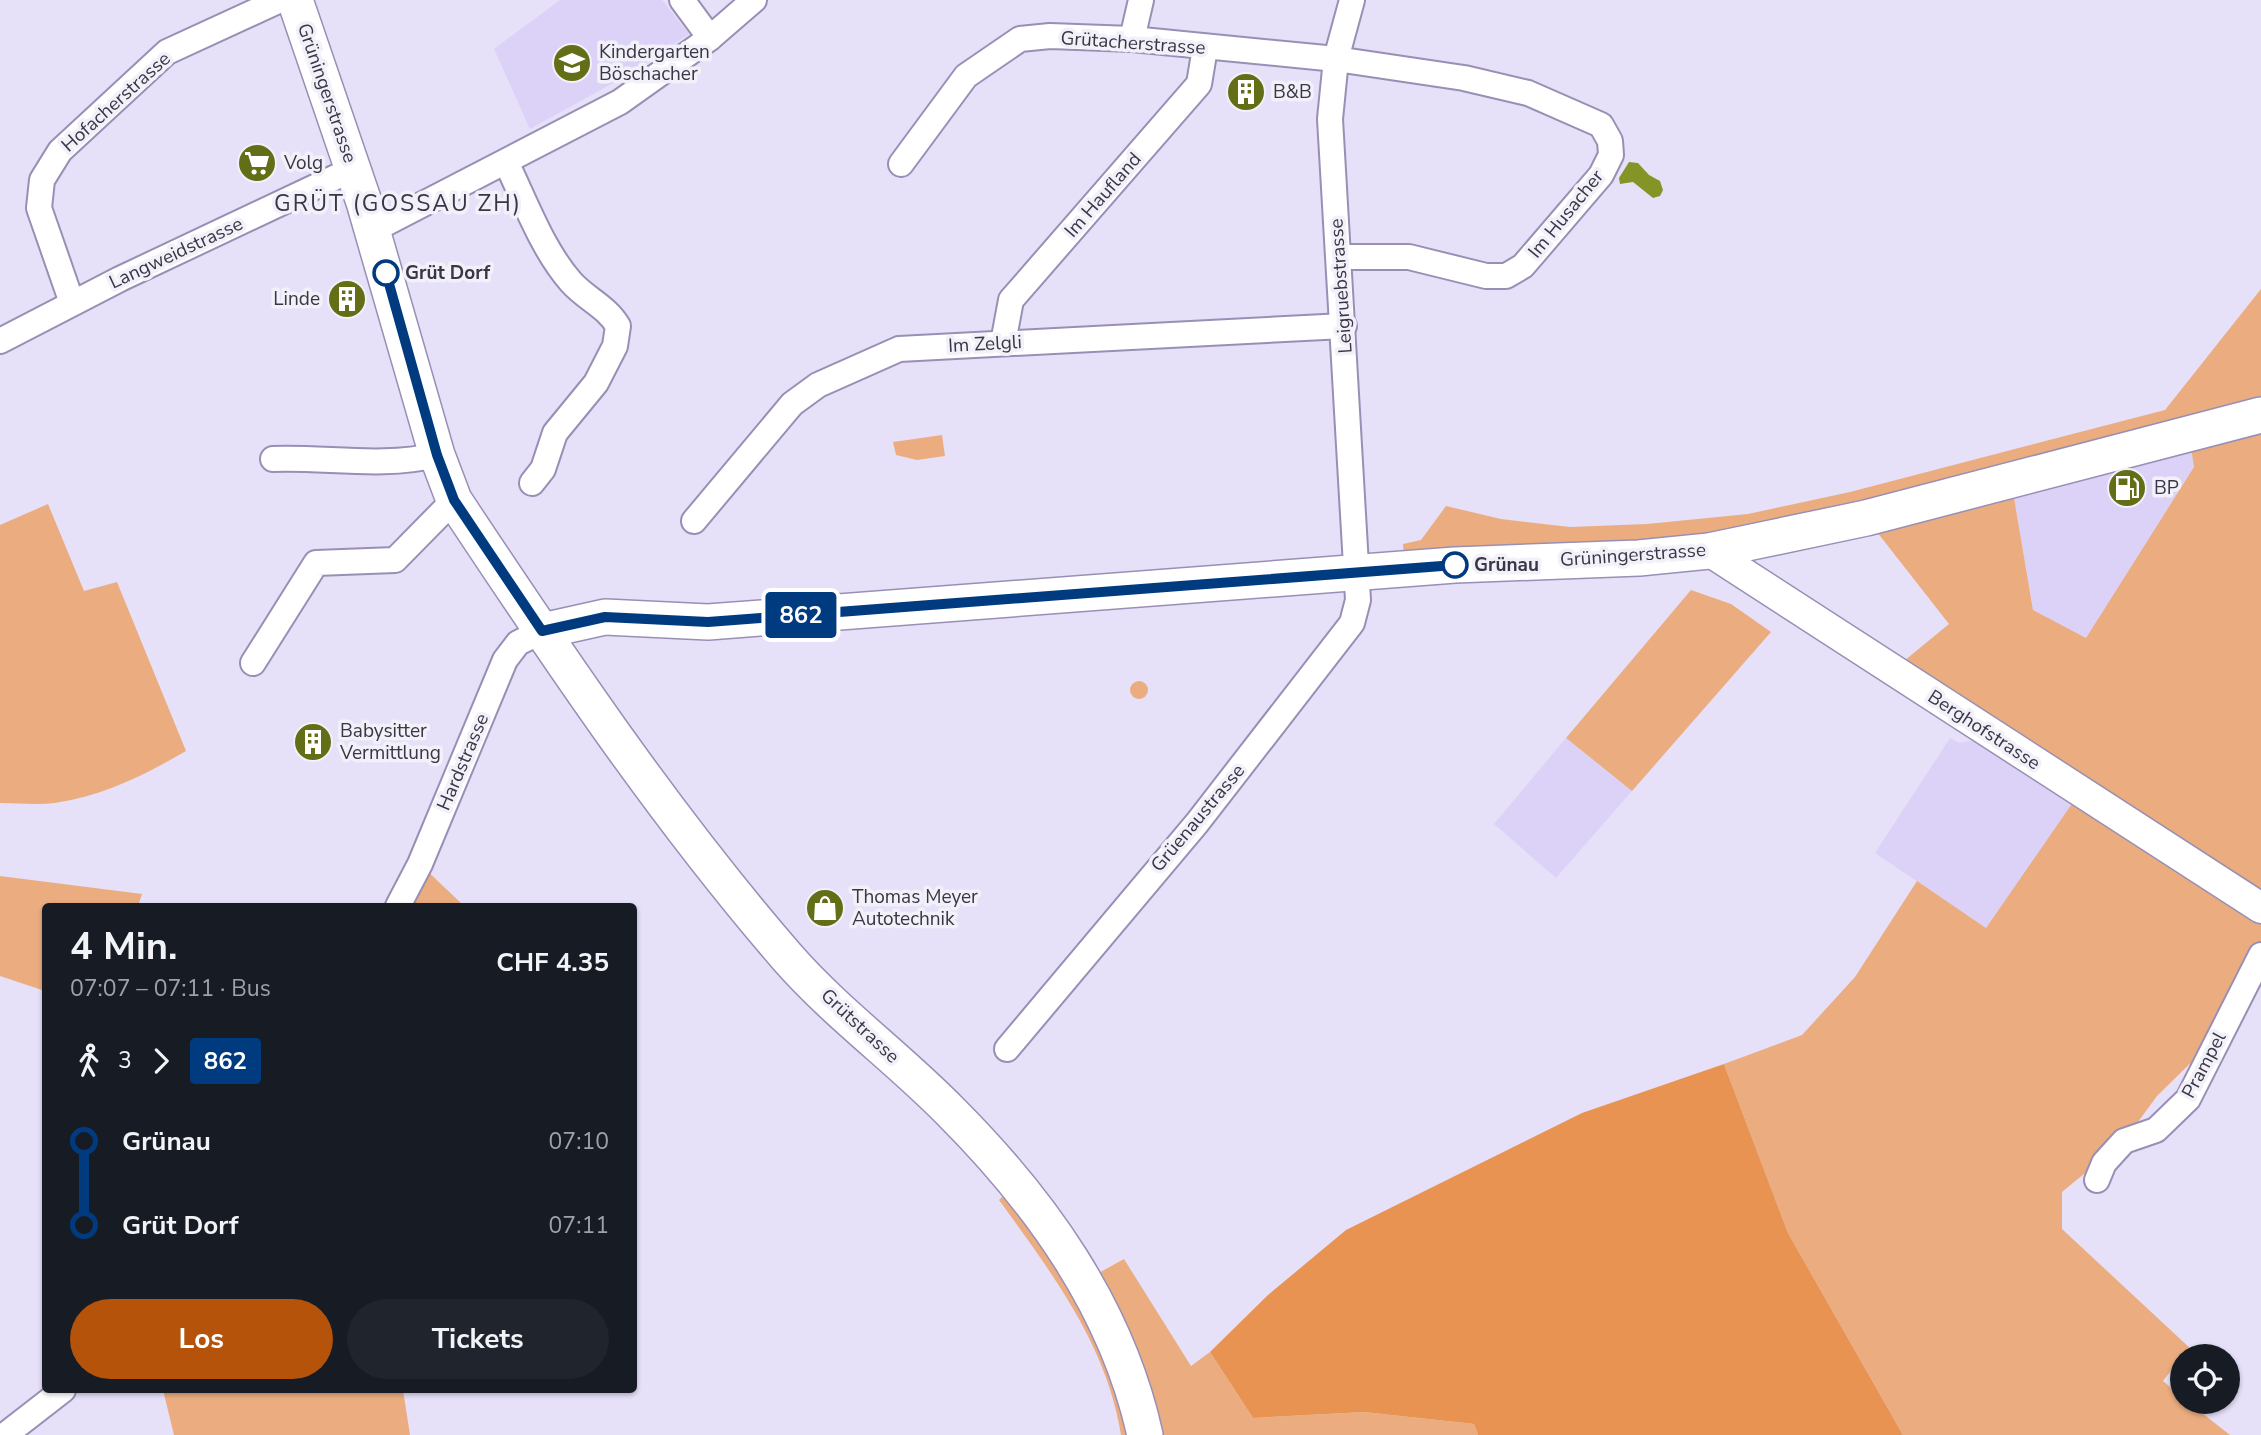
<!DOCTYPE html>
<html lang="de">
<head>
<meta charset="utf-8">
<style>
  :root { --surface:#171b24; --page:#20242c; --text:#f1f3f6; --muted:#9ea1a6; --accent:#b45309 }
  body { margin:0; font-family:"Nunito Sans",sans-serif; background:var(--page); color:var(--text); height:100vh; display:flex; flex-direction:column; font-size:26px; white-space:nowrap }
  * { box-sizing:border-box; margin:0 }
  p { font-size:23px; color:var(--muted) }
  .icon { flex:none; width:38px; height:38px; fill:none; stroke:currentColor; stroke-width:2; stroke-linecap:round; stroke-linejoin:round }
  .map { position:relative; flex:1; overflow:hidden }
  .details { position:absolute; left:42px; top:903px; width:595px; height:490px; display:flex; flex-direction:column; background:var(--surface); border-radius:7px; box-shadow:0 2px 5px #0004 }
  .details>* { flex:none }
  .badge { padding:0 14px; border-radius:5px; font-size:24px; line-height:46px }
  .fabs { position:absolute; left:2170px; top:1344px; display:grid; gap:14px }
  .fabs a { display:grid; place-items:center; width:70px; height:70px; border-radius:50%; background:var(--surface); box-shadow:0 2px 5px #0004; font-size:35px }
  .map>.badge { position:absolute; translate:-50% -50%; box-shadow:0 0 0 4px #fff }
  .legs { display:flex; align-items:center; gap:10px; height:77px; padding:0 28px; font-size:23px }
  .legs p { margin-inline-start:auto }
  .summary { display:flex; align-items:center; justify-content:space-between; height:119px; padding:0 28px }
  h1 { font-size:38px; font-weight:700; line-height:52px }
  .button { display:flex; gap:14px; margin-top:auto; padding:14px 28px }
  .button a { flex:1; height:80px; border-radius:42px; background:var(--accent); color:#fff; font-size:28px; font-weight:700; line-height:80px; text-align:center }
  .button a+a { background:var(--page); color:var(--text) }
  ul { padding:0 28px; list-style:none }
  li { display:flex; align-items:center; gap:24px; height:84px; font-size:26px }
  li i { display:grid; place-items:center; width:10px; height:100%; margin:0 9px; background:currentColor }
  li i::after { content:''; width:18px; height:18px; margin:-9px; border:5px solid; border-radius:50%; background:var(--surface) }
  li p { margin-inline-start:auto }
  li:first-child i { background:linear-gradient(#0000 50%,currentColor 0) }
  li:last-child i { background:linear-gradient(currentColor 50%,#0000 0) }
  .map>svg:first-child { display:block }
</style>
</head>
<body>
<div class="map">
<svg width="2261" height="1435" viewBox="0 0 2261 1435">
  <rect width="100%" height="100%" fill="#e6e0f9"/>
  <!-- built -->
  <g fill="#dcd2f8">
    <path d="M560,0H662L689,34L622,78L530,129L494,49Z"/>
    <path d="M2189,434L2194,467L2086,638L2033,610L2011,480Z"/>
    <path d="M1982,730L2080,792L1986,928L1875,853L1950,738L1959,743L1971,741Z"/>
    <path d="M1566,738L1632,791L1556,878L1494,824Z"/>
  </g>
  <!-- green -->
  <g fill="#ebad80" fill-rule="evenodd">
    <path d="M2261,289V955L2220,1034L2157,1096L2124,1141L2062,1192V1229L2192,1350L2182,1356L2163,1381L2182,1397V1402H2188L2230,1435H1903L1788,1233L1724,1064L1802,1035L1855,977L1917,881L1986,928L2080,792L1893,670L1949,624L1866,518L1405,569L1403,544L1421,540L1446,506L1501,519L1570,527L1647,524L1748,514L1850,492L2165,410ZM2189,435L2194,467L2086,638L2033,610L2011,480Z"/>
    <path d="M942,435L945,456L917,460L896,455L893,442Z"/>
    <path d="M48,504L84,591L117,582L186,751C145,775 103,796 55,803C37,805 18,803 0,803V525Z"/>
    <path d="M1691,590L1731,604L1771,632L1632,791L1566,738Z"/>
    <circle cx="1139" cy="690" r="9"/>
    <path d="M420,864L464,906H398Z"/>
    <path d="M0,876L142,894L138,906H46L45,991L0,976Z"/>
    <path d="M1016,1183L1086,1280L1124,1259L1191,1366L1210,1352L1253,1418L1364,1412L1474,1424L1478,1435H1121C1107,1345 1051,1272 999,1200Z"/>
    <path d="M163,1390H403L410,1435H174Z"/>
  </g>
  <!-- forest -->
  <path fill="#e89351" d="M1724,1064L1788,1233L1903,1435H1478L1474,1424L1364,1412L1253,1418L1210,1352L1268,1295L1346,1230L1582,1113Z"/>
  <!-- water -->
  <path fill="#859426" d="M1629,162L1638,163L1649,175L1660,181L1663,190L1660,196L1653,198L1633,182L1620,184L1619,178Z"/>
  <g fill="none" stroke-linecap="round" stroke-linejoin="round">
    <defs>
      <g id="minor">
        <path d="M682,0L710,38"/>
        <path d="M1132,39L1141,0"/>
        <path d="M506,162C525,201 542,249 571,282C586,299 606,306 618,326L615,346L596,383L555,433L543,469L532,483"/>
        <path d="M901,164L966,76L1020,39L1050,36L1132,39L1336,59L1464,78L1528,93L1601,125L1610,141L1611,155L1601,175L1523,266L1506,276H1486L1409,257H1339"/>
        <path d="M373,230L620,102L710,38L754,0"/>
        <path d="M72,303L39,208L42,180L60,151L167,52L280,0"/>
        <path d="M0,341L120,279L353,169"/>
        <path d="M1003,343L1011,300L1199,84L1205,48"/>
        <path d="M273,459C328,457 382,468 437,455"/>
        <path d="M694,521L792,404L818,385L899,349L1344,326"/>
        <path d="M253,663L316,563L395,560L454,500"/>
        <path d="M398,906L420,864L505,660L518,643L542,631"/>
        <path d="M1007,1049L1197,823L1352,623L1358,600L1330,119L1336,59L1352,0"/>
        <path d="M2097,1180L2104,1163L2124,1141L2156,1130L2188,1099L2261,955"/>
        <path d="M5,1435L63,1390"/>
      </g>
      <path id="tertiary" d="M1709,551L2261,908"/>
      <g id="secondary">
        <path d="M295,0L364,202L437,455L454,500C558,657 664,815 787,957C836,1013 898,1058 950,1111C1041,1202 1117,1308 1145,1435"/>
        <path d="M542,631L605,617L708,622L1455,565L1639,558L1709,551L1866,518L2261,415"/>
      </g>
    </defs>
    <!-- minor casing -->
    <use href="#minor" stroke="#998fb5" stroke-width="28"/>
    <!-- tertiary casing -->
    <use href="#tertiary" stroke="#998fb5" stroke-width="33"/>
    <!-- secondary casing -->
    <use href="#secondary" stroke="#998fb5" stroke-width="38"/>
    <!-- minor -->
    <use href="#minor" stroke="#fff" stroke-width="24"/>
    <!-- tertiary -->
    <use href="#tertiary" stroke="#fff" stroke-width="30"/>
    <!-- secondary -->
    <use href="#secondary" stroke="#fff" stroke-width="35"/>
  </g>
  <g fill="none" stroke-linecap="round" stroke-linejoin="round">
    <defs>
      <path id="line-1" d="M386,273L437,455L454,500L542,631L605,617L708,622L1455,565"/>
    </defs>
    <!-- line-1 casing -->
    <use href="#line-1" stroke="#fff" stroke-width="16"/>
    <!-- line-1 -->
    <use href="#line-1" stroke="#003b80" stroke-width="10"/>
  </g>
  <!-- icons -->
  <defs>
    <symbol id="school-disc" viewBox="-11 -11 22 22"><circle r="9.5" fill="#636e16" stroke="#f2f0f8"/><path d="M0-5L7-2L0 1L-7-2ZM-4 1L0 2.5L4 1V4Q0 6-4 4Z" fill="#fff"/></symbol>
    <symbol id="building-disc" viewBox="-11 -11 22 22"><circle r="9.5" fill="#636e16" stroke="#f2f0f8"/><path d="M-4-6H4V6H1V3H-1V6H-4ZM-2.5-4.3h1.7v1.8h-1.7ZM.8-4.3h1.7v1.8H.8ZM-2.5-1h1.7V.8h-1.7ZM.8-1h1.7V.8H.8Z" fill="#fff"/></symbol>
    <symbol id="supermarket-disc" viewBox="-11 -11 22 22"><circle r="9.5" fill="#636e16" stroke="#f2f0f8"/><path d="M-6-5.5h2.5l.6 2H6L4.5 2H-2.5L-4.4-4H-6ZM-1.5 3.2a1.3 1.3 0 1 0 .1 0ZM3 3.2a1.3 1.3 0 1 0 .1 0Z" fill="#fff"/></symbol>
    <symbol id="fuel-disc" viewBox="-11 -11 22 22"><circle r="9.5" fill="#636e16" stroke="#f2f0f8"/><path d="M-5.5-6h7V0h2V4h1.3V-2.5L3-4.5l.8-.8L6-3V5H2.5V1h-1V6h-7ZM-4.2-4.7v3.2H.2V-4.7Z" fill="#fff"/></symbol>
    <symbol id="shop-disc" viewBox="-11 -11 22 22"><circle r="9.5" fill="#636e16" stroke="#f2f0f8"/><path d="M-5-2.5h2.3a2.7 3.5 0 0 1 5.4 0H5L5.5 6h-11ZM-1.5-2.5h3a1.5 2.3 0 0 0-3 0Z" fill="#fff"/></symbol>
  </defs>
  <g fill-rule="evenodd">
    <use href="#school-disc" x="550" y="41" width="44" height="44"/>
    <use href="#building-disc" x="1224" y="70" width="44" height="44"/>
    <use href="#supermarket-disc" x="235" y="141" width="44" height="44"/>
    <use href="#building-disc" x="325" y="277" width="44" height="44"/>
    <use href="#fuel-disc" x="2105" y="466" width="44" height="44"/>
    <use href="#building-disc" x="291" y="720" width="44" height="44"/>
    <use href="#shop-disc" x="803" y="886" width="44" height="44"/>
  </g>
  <!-- markers -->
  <g fill="#fff" stroke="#003b80" stroke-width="3.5">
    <circle cx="386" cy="273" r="12"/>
    <circle cx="1455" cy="565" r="12"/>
  </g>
  <g text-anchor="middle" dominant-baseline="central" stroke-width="7" stroke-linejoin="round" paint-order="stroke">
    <!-- street labels -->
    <g font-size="19" fill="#3a3645" stroke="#f2f0f8">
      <text transform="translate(1133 43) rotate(4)">Grütacherstrasse</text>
      <text transform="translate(327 93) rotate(71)">Grüningerstrasse</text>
      <text transform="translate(116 102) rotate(-42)">Hofacherstrasse</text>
      <text transform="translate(1103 195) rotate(-49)">Im Haufland</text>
      <text transform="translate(1566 214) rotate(-51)">Im Husacher</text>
      <text transform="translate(176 253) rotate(-25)">Langweidstrasse</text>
      <text transform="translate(1341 286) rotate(-94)">Leigruebstrasse</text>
      <text transform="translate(985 344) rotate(-3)">Im Zelgli</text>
      <text transform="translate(1633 555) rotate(-4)">Grüningerstrasse</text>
      <text transform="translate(1984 730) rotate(33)">Berghofstrasse</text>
      <text transform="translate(463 762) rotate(-67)">Hardstrasse</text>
      <text transform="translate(1198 818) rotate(-50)">Grüenaustrasse</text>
      <text transform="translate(860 1026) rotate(43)">Grütstrasse</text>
      <text transform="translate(2204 1065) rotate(-62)">Prampel</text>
    </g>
    <!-- poi labels -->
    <g font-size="19" fill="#3a3645" stroke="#f2f0f8" text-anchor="start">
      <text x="599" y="52">Kindergarten<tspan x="599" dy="22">Böschacher</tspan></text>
      <text x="1273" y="92">B&amp;B</text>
      <text x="284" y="163">Volg</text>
      <text x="320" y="299" text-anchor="end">Linde</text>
      <text x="2154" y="488">BP</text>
      <text x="340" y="731">Babysitter<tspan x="340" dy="22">Vermittlung</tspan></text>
      <text x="852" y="897">Thomas Meyer<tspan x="852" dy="22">Autotechnik</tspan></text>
    </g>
    <!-- stop labels -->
    <g font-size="19" font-weight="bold" fill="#3a3645" stroke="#f2f0f8" text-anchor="start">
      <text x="405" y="273">Grüt Dorf</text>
      <text x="1474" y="565">Grünau</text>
    </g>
    <!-- quarter labels -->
    <g font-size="23" letter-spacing="2" fill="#3a3645" stroke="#f2f0f8">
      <text x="398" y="203">GRÜT (GOSSAU ZH)</text>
    </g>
  </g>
</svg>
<div class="fabs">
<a><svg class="icon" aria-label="locate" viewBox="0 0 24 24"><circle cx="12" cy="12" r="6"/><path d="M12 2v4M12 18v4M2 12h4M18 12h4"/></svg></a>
</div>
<b class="badge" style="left:801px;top:615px;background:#003b80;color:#fff">862</b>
<section class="details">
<div class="summary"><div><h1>4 Min.</h1><p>07:07 – 07:11 · Bus</p></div><b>CHF 4.35</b></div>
<div class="legs"><svg class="icon" aria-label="walk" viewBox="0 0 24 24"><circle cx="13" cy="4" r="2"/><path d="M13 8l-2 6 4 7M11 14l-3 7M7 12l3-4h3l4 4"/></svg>3<svg class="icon" aria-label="forward" viewBox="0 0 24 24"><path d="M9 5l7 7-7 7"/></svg><b class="badge" style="background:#003b80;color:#fff">862</b></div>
<ul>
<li><i style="color:#003b80"></i><b>Grünau</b><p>07:10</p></li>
<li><i style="color:#003b80"></i><b>Grüt Dorf</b><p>07:11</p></li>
</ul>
<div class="button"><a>Los</a><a>Tickets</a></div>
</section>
</div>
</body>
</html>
